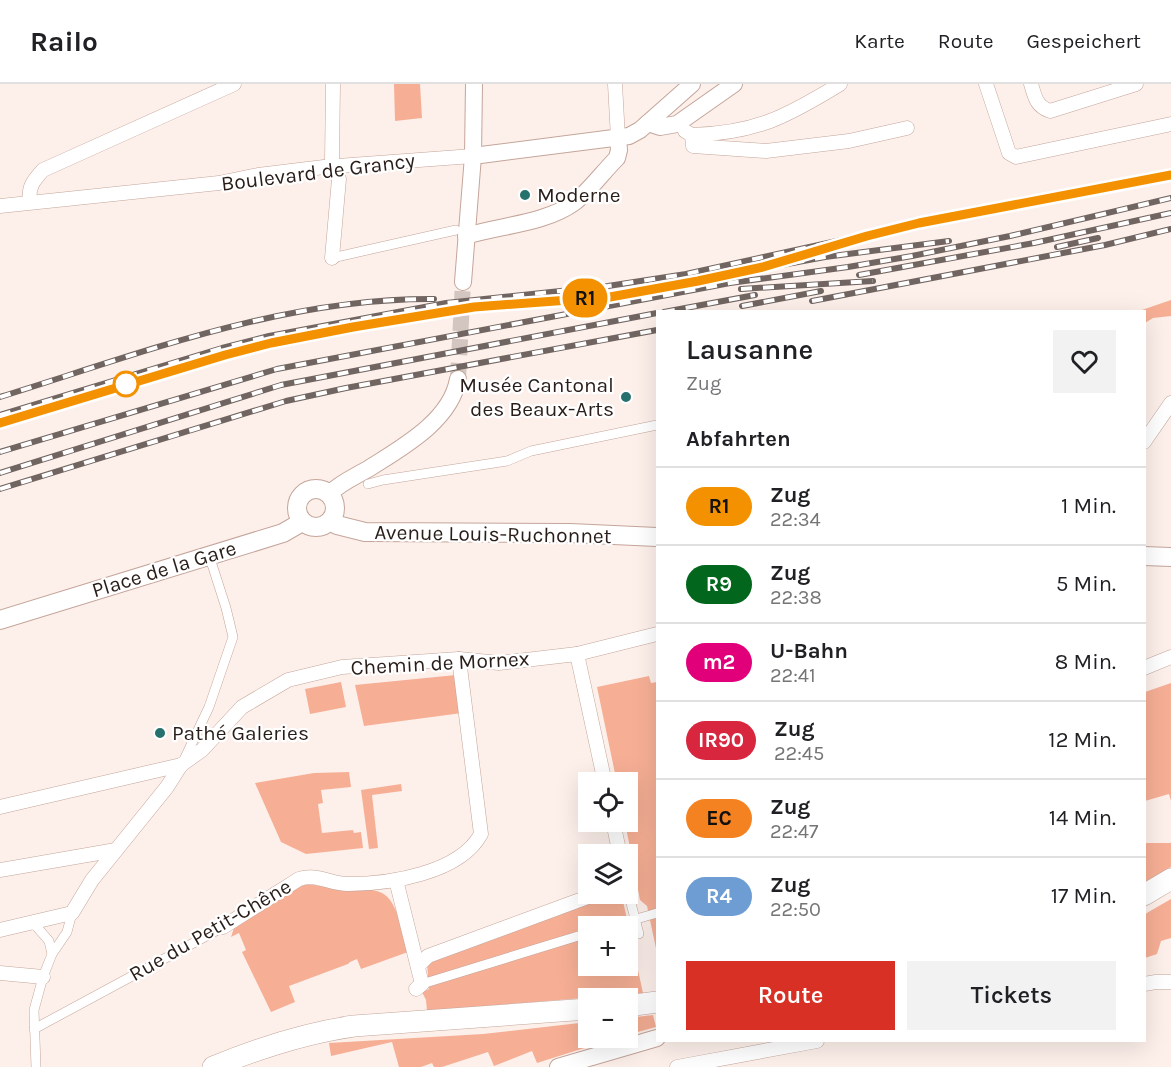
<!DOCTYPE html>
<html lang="de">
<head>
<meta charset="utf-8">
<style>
  :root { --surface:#fff; --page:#f2f2f2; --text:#202124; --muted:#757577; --line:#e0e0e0; --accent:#d93025 }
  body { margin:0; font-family:Karla,sans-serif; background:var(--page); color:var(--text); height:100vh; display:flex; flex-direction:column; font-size:22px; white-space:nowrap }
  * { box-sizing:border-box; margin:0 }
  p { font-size:20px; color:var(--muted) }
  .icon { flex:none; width:33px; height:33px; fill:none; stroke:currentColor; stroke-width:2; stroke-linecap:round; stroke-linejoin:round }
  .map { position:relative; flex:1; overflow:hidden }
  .panel { position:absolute; left:656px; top:226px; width:490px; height:732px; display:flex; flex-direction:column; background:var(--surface); border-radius:0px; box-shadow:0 6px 24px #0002 }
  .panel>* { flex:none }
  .badge { padding:0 12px; border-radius:20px; font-size:21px; line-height:39px }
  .controls { position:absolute; left:578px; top:688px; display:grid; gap:12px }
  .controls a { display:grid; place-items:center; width:60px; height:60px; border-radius:0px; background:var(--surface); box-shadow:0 6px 24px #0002; font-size:30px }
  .map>.badge { position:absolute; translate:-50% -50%; box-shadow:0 0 0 3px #fff }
  h2 { padding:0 30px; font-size:22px; line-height:54px }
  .round { display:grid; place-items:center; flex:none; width:63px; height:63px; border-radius:0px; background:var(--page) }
  .overview { display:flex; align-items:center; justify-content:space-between; height:102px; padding:0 30px }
  h1 { font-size:28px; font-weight:600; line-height:45px }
  .cta { display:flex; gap:12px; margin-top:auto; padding:12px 30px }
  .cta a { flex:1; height:69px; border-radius:0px; background:var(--accent); color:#fff; font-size:24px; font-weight:600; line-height:69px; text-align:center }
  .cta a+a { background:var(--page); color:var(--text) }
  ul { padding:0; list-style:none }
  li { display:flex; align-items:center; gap:18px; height:78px; padding:0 30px; border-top:2px solid var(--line) }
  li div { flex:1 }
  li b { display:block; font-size:22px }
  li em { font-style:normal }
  li .badge { min-width:66px; font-weight:700; text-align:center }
  header { display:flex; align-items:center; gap:36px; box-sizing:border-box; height:84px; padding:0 30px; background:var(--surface); border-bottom:2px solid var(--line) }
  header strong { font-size:28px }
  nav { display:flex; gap:33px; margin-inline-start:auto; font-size:21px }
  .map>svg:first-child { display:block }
</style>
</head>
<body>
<header>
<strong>Railo</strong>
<nav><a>Karte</a><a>Route</a><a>Gespeichert</a></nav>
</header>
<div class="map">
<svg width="1171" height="983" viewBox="0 0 1171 983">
  <rect width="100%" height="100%" fill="#fdf0eb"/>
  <!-- green -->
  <g fill="#f6af95" fill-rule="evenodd">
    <path d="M394,0H420L422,34L395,37Z"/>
    <path d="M1171,216V232L1153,234L1145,239L1144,228H1136Z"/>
    <path d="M456,591L462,629L364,642L355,601Z"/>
    <path d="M649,592L651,599L657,598V869L647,822L640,816L625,738H627V699H617L597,603Z"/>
    <path d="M341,598L346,623L310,630L305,605Z"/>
    <path d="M1171,599V717L1169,710L1145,717V608Z"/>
    <path d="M349,688L351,703L321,706L323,719L318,720L322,749L353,746L354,749L361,748L363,764L306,770L281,758L255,699L314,689Z"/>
    <path d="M401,700L402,707L372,711L378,764L369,765L361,706Z"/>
    <path d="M1144,759H1171V783L1145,800Z"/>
    <path d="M308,800C321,802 333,804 346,805C363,807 382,801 392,819C401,834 404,852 408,868L361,885L357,875L350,878L348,880L289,902L295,918L271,928L242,868L246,866L239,849L231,853L235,841L301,802Z"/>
    <path d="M613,811L620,812L623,817L643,909L427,927L426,916L422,908L429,905L427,879ZM588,843H627V882H588Z"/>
    <path d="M1171,815V854L1161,857L1157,870L1145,874V830Z"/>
    <path d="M653,931L656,943L627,951V934Z"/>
    <path d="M588,938V954H616L537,979L532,967L494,982L488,968L442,983H434L432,979L421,983H399L392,958L331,972L329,959L483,950Z"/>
  </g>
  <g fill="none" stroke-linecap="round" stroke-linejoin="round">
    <!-- tertiary-tunnel -->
    <path stroke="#d3c6c1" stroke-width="16" stroke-dasharray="16 8" stroke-linecap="butt" d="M458,295L463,198"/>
    <defs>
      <g id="pedestrian">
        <path d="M332,174L456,146"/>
        <path d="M368,400L383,396L507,377L531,367L657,341"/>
        <path d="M183,678L209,623L233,553L226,524L209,471"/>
        <path d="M627,804L639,850"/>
        <path d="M29,839L36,842L49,857L52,870L43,893L34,926L36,983"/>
        <path d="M609,843L657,829"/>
        <path d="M52,870L67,848L72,829"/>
        <path d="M422,900L588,849"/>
        <path d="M34,945L223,843"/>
      </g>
      <g id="minor">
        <path d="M615,0L618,54"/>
        <path d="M986,0L1009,69L1016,73L1171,40"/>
        <path d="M1031,0C1035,13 1036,22 1050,27L1136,0"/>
        <path d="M685,47L692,51C756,49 786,33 840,0"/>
        <path d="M692,51L693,62L766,67L849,57L907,44"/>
        <path d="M30,118C28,103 33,97 43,86L234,0"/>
        <path d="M0,122L219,99L258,91L324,83L473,72"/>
        <path d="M332,174L339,95L332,77L333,0"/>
        <path d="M1144,358L1171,319"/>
        <path d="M577,570L605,699"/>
        <path d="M1144,584L1171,573"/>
        <path d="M0,723L181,681L202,666L242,623L288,596L342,583L459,575L499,579L577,570L657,550"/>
        <path d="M613,738L620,771"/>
        <path d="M0,786L116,766"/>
        <path d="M396,796L422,900L416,905"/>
        <path d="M223,843L299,795C317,789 330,800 348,800C390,800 460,789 481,750L459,575"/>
        <path d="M0,846L72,829L92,796L167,703L181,681"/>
        <path d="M418,882L428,872L596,810"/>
        <path d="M0,889L43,893"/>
        <path d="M1144,900L1156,898H1171"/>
        <path d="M677,983L817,957"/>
      </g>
      <g id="tertiary">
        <path d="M648,39L660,43L677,40L734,0"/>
        <path d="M473,72L629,52L640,46L692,0"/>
        <path d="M466,152C501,141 545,140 575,118C590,106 603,88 617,74L619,66L618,54"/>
        <path d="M463,198L473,72L474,0"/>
        <path d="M329,410C340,399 354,393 368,385C401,364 451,337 458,295"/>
        <path d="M558,983L657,954"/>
      </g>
      <g id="secondary">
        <circle cx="316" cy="424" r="19"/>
        <path d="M331,436L337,441L365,448L570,449L657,453"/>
        <path d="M1144,472L1171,473"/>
        <path d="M0,536L283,449L302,438"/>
      </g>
      <g id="primary">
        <path d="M1144,811L1171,795"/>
        <path d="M627,922L657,918"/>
        <path d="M213,983C259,964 305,949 354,942L588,925"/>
      </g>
    </defs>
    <!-- pedestrian casing -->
    <use href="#pedestrian" stroke="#c4a59a" stroke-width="10"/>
    <!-- minor casing -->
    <use href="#minor" stroke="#c4a59a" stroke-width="15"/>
    <!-- tertiary casing -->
    <use href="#tertiary" stroke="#c4a59a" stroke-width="18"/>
    <!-- secondary casing -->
    <use href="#secondary" stroke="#c4a59a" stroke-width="20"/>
    <!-- primary casing -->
    <use href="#primary" stroke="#c4a59a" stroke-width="22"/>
    <!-- pedestrian -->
    <use href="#pedestrian" stroke="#fff" stroke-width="9"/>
    <!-- minor -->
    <use href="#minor" stroke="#fff" stroke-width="14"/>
    <!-- tertiary -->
    <use href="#tertiary" stroke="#fff" stroke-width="16"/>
    <!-- secondary -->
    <use href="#secondary" stroke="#fff" stroke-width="18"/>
    <!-- primary -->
    <use href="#primary" stroke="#fff" stroke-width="21"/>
    <defs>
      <g id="rail">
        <path d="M1057,163L1098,154"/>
        <path d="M750,187L825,173L949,157"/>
        <path d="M859,191L1034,159L1171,129"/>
        <path d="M741,205L873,197"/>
        <path d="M549,217L597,214"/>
        <path d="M588,217L632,209"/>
        <path d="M812,217L1105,161L1171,145"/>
        <path d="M742,222L821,207"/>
        <path d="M664,228L755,211"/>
        <path d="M0,313C142,269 283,214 434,215"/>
        <path d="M0,331L222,264L269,252L446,219L608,202L686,190L919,139L1171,91"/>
        <path d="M0,368L277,285L730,199L848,183L912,172L1010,152L1171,114"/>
        <path d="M0,389L281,301L657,229"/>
        <path d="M0,405L286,317L346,304L657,246"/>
      </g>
    </defs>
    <!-- rail casing -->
    <use href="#rail" stroke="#716561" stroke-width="6"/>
    <!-- rail -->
    <use href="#rail" stroke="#fff" stroke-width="4" stroke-dasharray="11" stroke-linecap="butt"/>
  </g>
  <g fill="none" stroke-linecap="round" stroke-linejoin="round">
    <defs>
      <path id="line" d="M0,339L225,271L271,259L353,243L474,223L610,213L698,197L763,183L867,152L919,139L1171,91"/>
    </defs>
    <!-- line casing -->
    <use href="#line" stroke="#fff" stroke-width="14"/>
    <!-- line -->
    <use href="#line" stroke="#f39100" stroke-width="9"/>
  </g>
  <!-- markers -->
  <g fill="#26706d" stroke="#fff" stroke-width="2">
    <circle cx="525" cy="111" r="6"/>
    <circle cx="626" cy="313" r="6"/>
    <circle cx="160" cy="649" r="6"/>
  </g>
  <circle fill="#fff" stroke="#f39100" stroke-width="3" cx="126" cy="300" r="12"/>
  <g text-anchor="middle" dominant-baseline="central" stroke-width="4.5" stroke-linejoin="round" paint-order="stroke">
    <!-- street labels -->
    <g font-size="21" fill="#291d19" stroke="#fff">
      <text transform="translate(318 88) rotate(-7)">Boulevard de Grancy</text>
      <text transform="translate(493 450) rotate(1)">Avenue Louis-Ruchonnet</text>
      <text transform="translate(164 485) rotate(-17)">Place de la Gare</text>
      <text transform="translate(440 579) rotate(-3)">Chemin de Mornex</text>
      <text transform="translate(210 846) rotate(-30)">Rue du Petit-Chêne</text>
    </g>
    <!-- poi labels -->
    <g font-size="21" fill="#291d19" stroke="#fff" text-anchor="start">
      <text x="537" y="111">Moderne</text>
      <text x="614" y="301" text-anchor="end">Musée Cantonal<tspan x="614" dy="24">des Beaux-Arts</tspan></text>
      <text x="172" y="649">Pathé Galeries</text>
    </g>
  </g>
</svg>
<div class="controls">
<a><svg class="icon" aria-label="locate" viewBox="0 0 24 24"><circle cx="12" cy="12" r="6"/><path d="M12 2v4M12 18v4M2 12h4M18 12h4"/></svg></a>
<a><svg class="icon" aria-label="layers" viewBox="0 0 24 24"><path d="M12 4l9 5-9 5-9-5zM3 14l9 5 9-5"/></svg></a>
<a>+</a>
<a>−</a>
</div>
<b class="badge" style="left:585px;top:214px;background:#f39100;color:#111">R1</b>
<section class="panel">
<div class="overview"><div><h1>Lausanne</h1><p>Zug</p></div><a class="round"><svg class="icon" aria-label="heart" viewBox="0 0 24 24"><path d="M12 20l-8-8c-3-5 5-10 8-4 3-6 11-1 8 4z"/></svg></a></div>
<h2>Abfahrten</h2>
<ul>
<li><span class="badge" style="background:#f39100;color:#111">R1</span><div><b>Zug</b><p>22:34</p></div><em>1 Min.</em></li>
<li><span class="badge" style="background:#02671c;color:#fff">R9</span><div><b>Zug</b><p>22:38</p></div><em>5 Min.</em></li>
<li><span class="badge" style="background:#e2007a;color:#fff">m2</span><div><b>U-Bahn</b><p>22:41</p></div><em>8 Min.</em></li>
<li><span class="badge" style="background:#d7263d;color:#fff">IR90</span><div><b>Zug</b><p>22:45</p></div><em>12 Min.</em></li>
<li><span class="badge" style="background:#f58220;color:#111">EC</span><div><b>Zug</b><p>22:47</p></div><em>14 Min.</em></li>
<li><span class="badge" style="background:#6d9dd3;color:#fff">R4</span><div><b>Zug</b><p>22:50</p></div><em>17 Min.</em></li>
</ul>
<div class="cta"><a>Route</a><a>Tickets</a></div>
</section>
</div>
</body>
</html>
